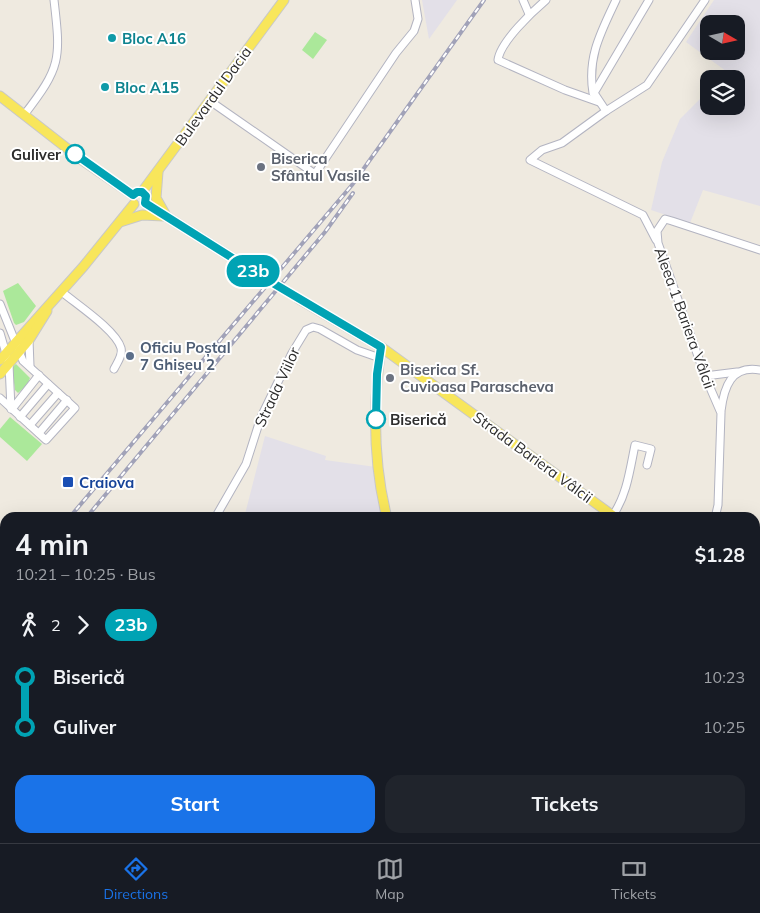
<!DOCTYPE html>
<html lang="en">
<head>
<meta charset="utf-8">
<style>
  :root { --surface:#171b24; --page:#20242c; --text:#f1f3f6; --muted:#9ea1a6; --line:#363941; --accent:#1a73e8 }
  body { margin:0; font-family:Mulish,sans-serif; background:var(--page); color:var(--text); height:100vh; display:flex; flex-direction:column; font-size:19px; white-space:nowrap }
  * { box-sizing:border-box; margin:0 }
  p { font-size:16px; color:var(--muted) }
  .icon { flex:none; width:28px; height:28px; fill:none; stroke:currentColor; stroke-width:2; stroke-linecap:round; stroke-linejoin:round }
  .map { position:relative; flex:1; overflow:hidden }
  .drawer { position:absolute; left:0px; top:512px; width:760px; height:331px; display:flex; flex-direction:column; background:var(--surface); border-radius:15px 15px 0 0; box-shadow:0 5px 20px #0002 }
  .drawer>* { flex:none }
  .badge { padding:0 10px; border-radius:16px; font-size:18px; line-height:32px }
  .needle { width:32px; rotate:99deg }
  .buttons { position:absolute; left:700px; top:15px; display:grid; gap:10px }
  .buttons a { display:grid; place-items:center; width:45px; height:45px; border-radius:10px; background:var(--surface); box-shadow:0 5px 20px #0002; font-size:25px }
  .map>.badge { position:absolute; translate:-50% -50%; box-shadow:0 0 0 2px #fff }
  .legs { display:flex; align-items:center; gap:8px; height:55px; padding:0 15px; font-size:16px }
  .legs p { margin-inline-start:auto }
  .headline { display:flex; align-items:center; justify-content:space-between; height:85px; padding:0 15px }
  h1 { font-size:28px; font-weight:700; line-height:38px }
  .primary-button { display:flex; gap:10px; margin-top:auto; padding:10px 15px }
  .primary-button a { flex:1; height:58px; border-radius:15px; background:var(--accent); color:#fff; font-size:20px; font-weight:700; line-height:58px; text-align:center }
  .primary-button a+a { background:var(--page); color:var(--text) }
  ul { padding:0 15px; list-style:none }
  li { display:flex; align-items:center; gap:18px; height:50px; font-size:19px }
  li i { display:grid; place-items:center; width:8px; height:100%; margin:0 6px; background:currentColor }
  li i::after { content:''; width:12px; height:12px; margin:-6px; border:4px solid; border-radius:50%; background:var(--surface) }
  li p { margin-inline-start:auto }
  li:first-child i { background:linear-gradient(#0000 50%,currentColor 0) }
  li:last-child i { background:linear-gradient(currentColor 50%,#0000 0) }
  .tabs { display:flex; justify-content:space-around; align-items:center; height:70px; border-top:1px solid var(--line); background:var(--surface); font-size:14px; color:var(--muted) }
  .tabs a { display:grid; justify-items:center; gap:2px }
  .tabs .on { color:var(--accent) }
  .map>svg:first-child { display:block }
</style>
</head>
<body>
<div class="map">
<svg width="760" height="843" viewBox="0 0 760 843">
  <rect width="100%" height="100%" fill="#efeae0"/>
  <!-- industrial -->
  <g fill="#e3e0e8" fill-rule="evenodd">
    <path d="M422,0H457L429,39Z"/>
    <path d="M714,0H760V206L703,190L690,223L651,210L662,162L680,119L709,90V106H736V79H720L726,71L686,42ZM709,24H736V51H709Z"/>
    <path d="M265,436L326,456L325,460L376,467L378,504L383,517L244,518Z"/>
  </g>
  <!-- green -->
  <g fill="#abe89a">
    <path d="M315,32L327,40L313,59L302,50Z"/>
    <path d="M18,283L36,306L24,322L16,325L14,323L3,291Z"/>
    <path d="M16,364L30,378L27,385L18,393L15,390L12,367Z"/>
    <path d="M10,417L42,444L27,461L0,437V429Z"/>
  </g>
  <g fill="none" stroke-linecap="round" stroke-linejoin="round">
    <!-- major-tunnel -->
    <path stroke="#c8c4bc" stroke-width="9" stroke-dasharray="9 4.5" stroke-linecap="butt" d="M261,276L299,299"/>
    <defs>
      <g id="minor">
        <path d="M523,0L529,14"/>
        <path d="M546,0C533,11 500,42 498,60L565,90L599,102"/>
        <path d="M593,93C587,57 601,32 616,0"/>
        <path d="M210,101L315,174L396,53L414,31L418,19L415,0"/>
        <path d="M606,111L594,93L649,0"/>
        <path d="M24,115C61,67 61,60 54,0"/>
        <path d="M656,240L643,215L530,160L542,150L562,143L606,111L647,85L705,0"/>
        <path d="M62,292C76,304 116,330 121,348C123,355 117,363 114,369"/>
        <path d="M0,304L23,361L75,408L46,440L0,398"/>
        <path d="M0,333L9,364L11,409"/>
        <path d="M29,340L30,366"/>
        <path d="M705,376L737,372"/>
        <path d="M12,409L39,375"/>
        <path d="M721,411C724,387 731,365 760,370"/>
        <path d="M20,417L48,384"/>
        <path d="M30,425L58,393"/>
        <path d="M39,433L67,400"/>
        <path d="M613,515C627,495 630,469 635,445L651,449L647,465"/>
        <path d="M215,518L246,464L261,417L292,353L306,330L313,327L320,329L357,350L380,358"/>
        <path d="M715,518L718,505L721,413L705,376L658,243L657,231L665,219L672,221L760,250"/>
        <path d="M755,598L760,584"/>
        <path d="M0,789L5,783"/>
        <path d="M94,839V843"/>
        <path d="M243,839L245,843"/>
        <path d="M702,839L716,843"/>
        <path d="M521,843L523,839"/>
        <path d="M559,843L561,839"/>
        <path d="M681,843L683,839"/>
      </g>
      <g id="major">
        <path d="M0,96L82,160L133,195"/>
        <path d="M158,172L156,198L165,214"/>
        <path d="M142,192L284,0"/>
        <path d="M145,203L261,276"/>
        <path d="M120,222L142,215L164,216"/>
        <path d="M299,299L381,347L616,518"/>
        <path d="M381,347C373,403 373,462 387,518"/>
        <path d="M0,360L83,267L134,204"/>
        <path d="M0,374L29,340L47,311"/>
        <path d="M755,616L760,619"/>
        <path d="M395,843L396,839"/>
      </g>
    </defs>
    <!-- minor casing -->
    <use href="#minor" stroke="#b3b4c1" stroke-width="9"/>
    <!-- major casing -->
    <use href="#major" stroke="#c8c8c8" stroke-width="11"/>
    <!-- minor -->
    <use href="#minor" stroke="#fff" stroke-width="7"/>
    <!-- major -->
    <use href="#major" stroke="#f8e65b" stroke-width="9"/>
    <defs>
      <g id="rail">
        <path d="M69,518L352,185L484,0"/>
        <path d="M86,518L325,232L353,193"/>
        <path d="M0,566L5,560"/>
        <path d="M0,598L5,592"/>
        <path d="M0,619L5,613"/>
      </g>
    </defs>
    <!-- rail casing -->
    <use href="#rail" stroke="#a1a2b8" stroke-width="4"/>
    <!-- rail -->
    <use href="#rail" stroke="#fff" stroke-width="2" stroke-dasharray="5.5" stroke-linecap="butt"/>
  </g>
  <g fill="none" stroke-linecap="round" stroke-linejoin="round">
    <defs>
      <path id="line-1" d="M75,154L133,195L137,192H142L146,196L145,203L261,276L381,347L377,374L376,419"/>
    </defs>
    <!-- line-1 casing -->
    <use href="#line-1" stroke="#fff" stroke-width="11"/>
    <!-- line-1 -->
    <use href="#line-1" stroke="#00a3b4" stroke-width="8"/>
  </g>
  <!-- markers -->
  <g fill="#0f9aa8" stroke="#fff" stroke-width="2">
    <circle cx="112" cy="38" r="5"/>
    <circle cx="105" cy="87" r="5"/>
  </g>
  <g fill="#fff" stroke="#00a3b4" stroke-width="2.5">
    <circle cx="75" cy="154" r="9"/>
    <circle cx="376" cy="419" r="9"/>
  </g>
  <g fill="#6b7280" stroke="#fff" stroke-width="2">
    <circle cx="261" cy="167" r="5"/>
    <circle cx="390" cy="378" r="5"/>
  </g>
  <circle fill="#5c6f8a" stroke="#fff" stroke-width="2" cx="130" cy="356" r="5"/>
  <rect fill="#1a4fb4" stroke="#fff" stroke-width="2" x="62" y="476" width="12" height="12" rx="2.5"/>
  <g text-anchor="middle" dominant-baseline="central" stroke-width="4" stroke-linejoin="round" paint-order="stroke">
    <!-- culture labels -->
    <g font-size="15" font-weight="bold" fill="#0d838f" stroke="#fff" text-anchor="start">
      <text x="122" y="38">Bloc A16</text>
      <text x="115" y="87">Bloc A15</text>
    </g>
    <!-- street labels -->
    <g font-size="15" fill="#2d2d2d" stroke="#fff">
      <text transform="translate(213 96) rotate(-54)">Bulevardul Dacia</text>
      <text transform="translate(685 318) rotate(70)">Aleea 1 Bariera Vâlcii</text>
      <text transform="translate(277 387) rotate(-65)">Strada Viilor</text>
      <text transform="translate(533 457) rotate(36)">Strada Bariera Vâlcii</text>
    </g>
    <!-- stop labels -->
    <g font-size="15" font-weight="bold" fill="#2d2d2d" stroke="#fff" text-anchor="end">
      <text x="61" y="154">Guliver</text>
      <text x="390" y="419" text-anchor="start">Biserică</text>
    </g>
    <!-- worship labels -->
    <g font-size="15" font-weight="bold" fill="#5b616d" stroke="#fff" text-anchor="start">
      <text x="271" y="158">Biserica<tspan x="271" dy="17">Sfântul Vasile</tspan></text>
      <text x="400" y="369">Biserica Sf.<tspan x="400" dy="17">Cuvioasa Parascheva</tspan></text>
    </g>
    <!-- service labels -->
    <g font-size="15" font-weight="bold" fill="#4e5e75" stroke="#fff" text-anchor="start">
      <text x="140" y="347">Oficiu Poștal<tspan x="140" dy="17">7 Ghișeu 2</tspan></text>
    </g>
    <!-- transit labels -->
    <g font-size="15" font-weight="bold" fill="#164399" stroke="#fff" text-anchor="start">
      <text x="79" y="482">Craiova</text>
    </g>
  </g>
</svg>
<div class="buttons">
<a><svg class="needle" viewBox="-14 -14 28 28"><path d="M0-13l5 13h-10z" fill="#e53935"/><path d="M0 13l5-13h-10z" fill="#9ea1a6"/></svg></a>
<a><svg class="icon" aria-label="layers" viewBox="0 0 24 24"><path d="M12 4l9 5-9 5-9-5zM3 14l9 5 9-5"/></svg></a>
</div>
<b class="badge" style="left:253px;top:271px;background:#00a3b4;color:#fff">23b</b>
<section class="drawer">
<div class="headline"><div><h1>4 min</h1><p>10:21 – 10:25 · Bus</p></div><b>$1.28</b></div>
<div class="legs"><svg class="icon" aria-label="walk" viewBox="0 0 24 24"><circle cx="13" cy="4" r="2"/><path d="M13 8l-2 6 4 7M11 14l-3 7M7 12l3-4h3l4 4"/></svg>2<svg class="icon" aria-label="forward" viewBox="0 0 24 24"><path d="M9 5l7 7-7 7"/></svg><b class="badge" style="background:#00a3b4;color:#fff">23b</b></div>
<ul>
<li><i style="color:#00a3b4"></i><b>Biserică</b><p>10:23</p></li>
<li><i style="color:#00a3b4"></i><b>Guliver</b><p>10:25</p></li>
</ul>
<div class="primary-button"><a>Start</a><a>Tickets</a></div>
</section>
</div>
<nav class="tabs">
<a class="on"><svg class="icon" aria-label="directions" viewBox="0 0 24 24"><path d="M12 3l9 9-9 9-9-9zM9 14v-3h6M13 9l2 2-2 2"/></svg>Directions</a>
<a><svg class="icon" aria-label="map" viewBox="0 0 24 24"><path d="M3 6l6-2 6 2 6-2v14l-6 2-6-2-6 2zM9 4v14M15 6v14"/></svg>Map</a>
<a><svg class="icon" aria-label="tickets" viewBox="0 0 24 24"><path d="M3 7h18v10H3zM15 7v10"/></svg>Tickets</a>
</nav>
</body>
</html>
